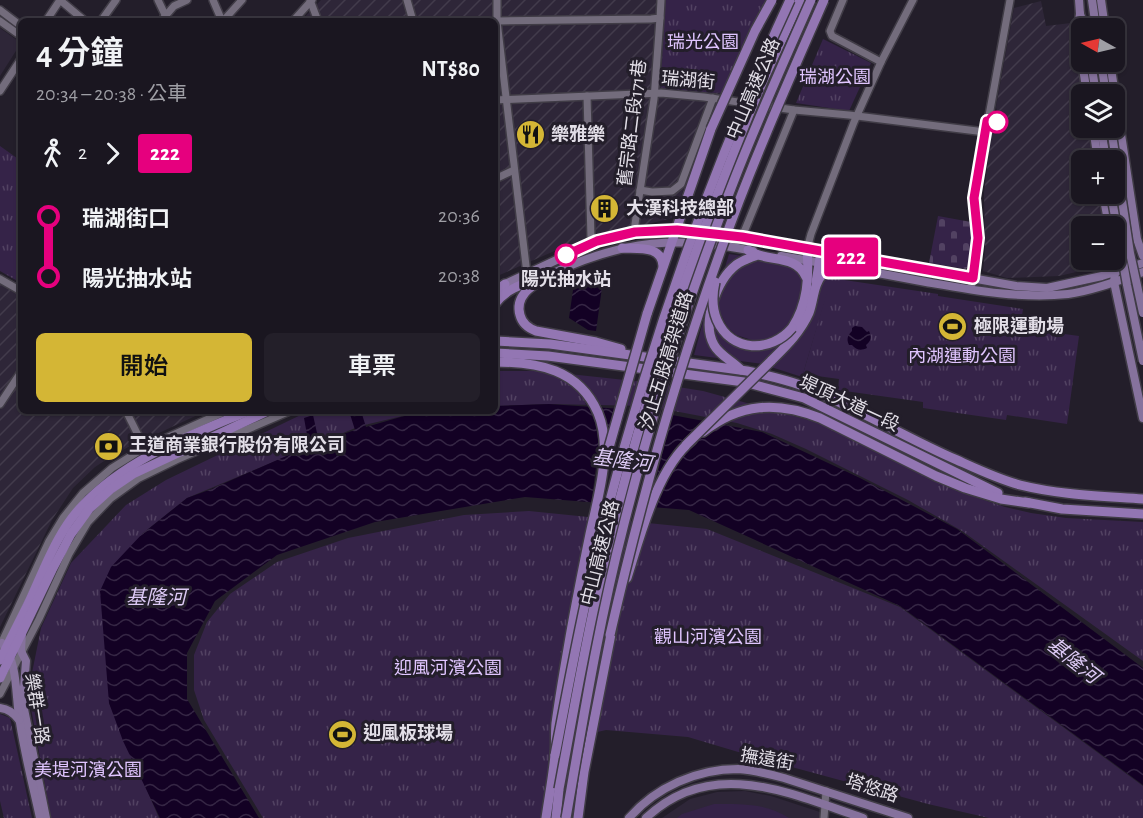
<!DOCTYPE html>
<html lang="zh-TW">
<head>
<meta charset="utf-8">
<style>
  :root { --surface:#1a1620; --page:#231f29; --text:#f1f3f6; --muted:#9f9fa5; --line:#38353e; --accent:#d4b635 }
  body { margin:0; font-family:"Alegreya Sans","Noto Sans TC",sans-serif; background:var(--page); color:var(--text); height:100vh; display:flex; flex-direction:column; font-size:22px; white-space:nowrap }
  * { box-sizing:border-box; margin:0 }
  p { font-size:20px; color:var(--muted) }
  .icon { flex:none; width:33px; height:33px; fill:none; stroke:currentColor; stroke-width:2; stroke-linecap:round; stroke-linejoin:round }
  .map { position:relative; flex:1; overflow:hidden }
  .drawer { position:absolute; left:18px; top:18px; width:480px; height:396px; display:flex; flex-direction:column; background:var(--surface); border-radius:9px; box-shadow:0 2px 4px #0004,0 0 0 2px var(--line) }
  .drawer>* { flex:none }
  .badge { padding:0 12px; border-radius:4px; font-size:21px; line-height:39px }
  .needle { width:39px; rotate:278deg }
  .fabs { position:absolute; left:1071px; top:18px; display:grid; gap:12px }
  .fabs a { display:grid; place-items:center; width:54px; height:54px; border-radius:9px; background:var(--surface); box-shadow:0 2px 4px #0004,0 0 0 2px var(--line); font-size:30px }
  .map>.badge { position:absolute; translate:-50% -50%; box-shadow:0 0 0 3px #fff }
  .legs { display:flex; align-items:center; gap:9px; height:66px; padding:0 18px; font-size:20px }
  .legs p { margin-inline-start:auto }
  .summary { display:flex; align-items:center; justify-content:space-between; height:102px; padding:0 18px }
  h1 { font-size:33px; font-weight:600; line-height:45px }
  .button { display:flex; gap:12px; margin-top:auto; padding:12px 18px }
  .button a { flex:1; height:69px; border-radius:9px; background:var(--accent); color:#111; font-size:24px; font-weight:600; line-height:69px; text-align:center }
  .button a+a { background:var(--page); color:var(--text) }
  ul { padding:0 18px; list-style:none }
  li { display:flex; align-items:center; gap:21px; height:60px; font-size:22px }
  li i { display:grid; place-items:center; width:9px; height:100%; margin:0 8px; background:currentColor }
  li i::after { content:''; width:15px; height:15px; margin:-8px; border:4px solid; border-radius:50%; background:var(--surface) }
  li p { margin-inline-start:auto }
  li:first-child i { background:linear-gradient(#0000 50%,currentColor 0) }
  li:last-child i { background:linear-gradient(currentColor 50%,#0000 0) }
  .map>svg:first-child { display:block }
</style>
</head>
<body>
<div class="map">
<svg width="1143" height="818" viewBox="0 0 1143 818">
  <defs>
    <pattern id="industrial-furrows" width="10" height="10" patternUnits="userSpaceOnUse" patternTransform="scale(1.5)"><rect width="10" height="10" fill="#2e2638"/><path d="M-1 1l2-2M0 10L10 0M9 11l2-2" fill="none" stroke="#423b4b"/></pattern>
    <pattern id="cemetery-stones" width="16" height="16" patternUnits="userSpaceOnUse" patternTransform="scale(1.5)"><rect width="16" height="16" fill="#352348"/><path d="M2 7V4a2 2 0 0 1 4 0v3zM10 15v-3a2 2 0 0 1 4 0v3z" fill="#524262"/></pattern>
    <pattern id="park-tufts" width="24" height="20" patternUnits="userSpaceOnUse" patternTransform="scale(1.5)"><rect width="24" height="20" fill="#352348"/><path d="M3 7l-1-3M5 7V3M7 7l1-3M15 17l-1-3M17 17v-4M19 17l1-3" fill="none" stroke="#524262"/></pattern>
    <pattern id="water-waves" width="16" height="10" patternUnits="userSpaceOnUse" patternTransform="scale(1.5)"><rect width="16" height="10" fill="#130124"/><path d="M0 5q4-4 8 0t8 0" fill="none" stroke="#352644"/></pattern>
  </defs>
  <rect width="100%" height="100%" fill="#231e2a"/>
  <!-- built -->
  <g fill="#2e2638">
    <path d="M0,28L21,43L0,76Z"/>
    <path d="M745,791L771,796L820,812L821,818H662L690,799L717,792Z"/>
  </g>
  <!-- industrial -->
  <g fill="url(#industrial-furrows)">
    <path d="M321,0H767L718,103L672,218L604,235L559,249L495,277V21H301Z"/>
    <path d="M1041,1L1046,26L1071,23L1083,94H1082V128H1088L1094,160H1082V194H1099L1103,226H1082V260H1107L1106,265L1059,276L1007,278L983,271L985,251L984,192L992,130L1004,127L1003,116L998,114L996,107L1014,8Z"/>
    <path d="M0,284L21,296V411H206L116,453L95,467L73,488L52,520L0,627Z"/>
  </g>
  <!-- grass -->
  <g fill="#352348">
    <path d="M729,254L785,262L805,270L801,309L785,333L768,340L755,341L736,335L728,328L719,311V287Z"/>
    <path d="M833,274L802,377L771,367L805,332L817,306L823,278Z"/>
    <path d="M710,296L719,322L740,342L790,340L763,364L694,355Z"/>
    <path d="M714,804C740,804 767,803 789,818H677L682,814Z"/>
  </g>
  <!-- cemetery -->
  <path fill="url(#cemetery-stones)" d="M938,216L971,222C972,236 976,257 966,269L929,263Z"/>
  <!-- park -->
  <g fill="url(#park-tufts)">
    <path d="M665,0H767L724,93L667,90L661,87Z"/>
    <path d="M823,39L871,63L849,111L796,103Z"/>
    <path d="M0,146L21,161V283L0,271Z"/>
    <path d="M831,278L938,294V296L1023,309L1020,328L1079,336L1067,424L1007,415L1006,420L923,408V402L838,390L839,379L803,374Z"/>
    <path d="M495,371H541L653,383L703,391L830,426L972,496L1005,507L1031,513L1066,518L1143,522V661L962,531L908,500L806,449L772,434L737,423L648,406L549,404L495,406Z"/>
    <path d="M309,411H434L411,414L360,426L187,498L142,534L109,703L159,818H51L31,708L32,673L41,628L71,563L126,505L166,480Z"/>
    <path d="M529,511L707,529L900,607L1143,786V818H989L928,804L755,757L688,737L606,730L593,733L582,759L569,818H263L204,720L194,690V655L207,622L230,594L277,562L348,538L464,515Z"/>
    <path d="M0,714L10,718L32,818H4L0,801Z"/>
  </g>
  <!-- water -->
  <g fill="url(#water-waves)">
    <path d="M604,273L596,331L588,330L569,318L573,290L583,285L588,277Z"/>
    <path d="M855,326L862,327L867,332L869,331C872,337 871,341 866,345L867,348C861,351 856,350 852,345H849C846,339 848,335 852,331V328Z"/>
    <path d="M549,404L651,411L762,432L860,478L957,529L1143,668V785L900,606L689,510L525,497L375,522L277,555L215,601L187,653V699L259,818H160L123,741L109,703L100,591L111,567L142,534L187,498L209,490L309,446L304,418L313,415L319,442L355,430L349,411H361L366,427L411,414L434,411H495V406Z"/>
  </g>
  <!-- pier -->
  <path fill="#231e2a" d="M585,403L593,404L607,441L615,405L621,406L617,421L601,499L627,406L651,408L672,412L657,476L675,448L704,418L727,422L721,424L696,442L674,466L652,510L591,505L599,444L595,423L589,408Z"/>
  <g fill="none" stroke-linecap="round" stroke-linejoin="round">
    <defs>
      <g id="minor">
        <path d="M60,0L85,21"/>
        <path d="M158,0L168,21"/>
        <path d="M213,0L222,21"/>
        <path d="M310,0L318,21"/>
        <path d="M407,0L413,21"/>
        <path d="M497,0V21L527,274"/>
        <path d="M843,0L830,31L832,36L881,62"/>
        <path d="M0,10L21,26"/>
        <path d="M0,21L21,36"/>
        <path d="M46,21L60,0"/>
        <path d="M101,21L116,0"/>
        <path d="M161,21L174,6L187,0"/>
        <path d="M223,21L242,0"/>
        <path d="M293,21L312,0"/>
        <path d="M497,21L651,19L660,18L661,0"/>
        <path d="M0,91L21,59"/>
        <path d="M587,96L591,238L592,243"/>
        <path d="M495,100L661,93L704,97L794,110L849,115L985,132"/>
        <path d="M495,179L514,170"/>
        <path d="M640,190L652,192L672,191L681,184L713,98"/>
        <path d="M635,232V224L654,99L660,18"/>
        <path d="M742,237L794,110"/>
        <path d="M807,249L811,234L854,122L881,62L913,0"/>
        <path d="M0,279L21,291"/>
        <path d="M971,289C974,272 979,254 978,236C977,223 975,211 974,198L1010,0"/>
        <path d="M0,404L21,372"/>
        <path d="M126,411L146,451"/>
        <path d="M0,646L49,541L63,518L83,493L112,468L144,448L226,411"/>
        <path d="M0,694L39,619L69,554L88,522L110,499L139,478L176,460L290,411"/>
        <path d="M824,818L826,791"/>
      </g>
      <g id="major">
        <path d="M1079,0L1080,14L1085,28"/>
        <path d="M1092,0L1096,28"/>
        <path d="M1101,0L1105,28"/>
        <path d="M1080,14L1078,27L1082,56"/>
        <path d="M1082,62L1087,94"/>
        <path d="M1091,62L1096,94"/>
        <path d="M1101,62L1106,94"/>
        <path d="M1110,62L1137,239L1143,256"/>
        <path d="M1093,128L1098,160"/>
        <path d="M1101,128L1106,160"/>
        <path d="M1103,194L1109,226"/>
        <path d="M781,256C829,264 878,273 926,282C972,290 1020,299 1068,294C1092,291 1120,280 1143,272"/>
        <path d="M1113,260L1115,273L1114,282L1143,418"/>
        <path d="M549,275C601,250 649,238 707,244C723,245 738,248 753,251"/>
        <path d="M501,286L597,241L635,232L670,230L742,237L1016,286L1047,288L1102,276L1143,263"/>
        <path d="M22,633L21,651L26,661L24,687V709L46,818"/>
        <path d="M2,643C19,664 15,697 20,723C25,755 33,786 40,818"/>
        <path d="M0,708C9,709 14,713 19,720"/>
        <path d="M629,818C656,787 697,769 738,769C754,770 769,774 784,778L908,818"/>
        <path d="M646,818C712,755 791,794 863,818"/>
      </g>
      <g id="highway">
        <path d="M765,76L800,0"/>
        <path d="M622,248C638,249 662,245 663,266"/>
        <path d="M748,250C766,263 796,253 806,277"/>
        <path d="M549,275C535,284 514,294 520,315C522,323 528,328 536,331L596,342L621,349"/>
        <path d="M816,282L821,252"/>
        <path d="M495,292L505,284"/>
        <path d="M495,304C505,290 520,285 535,280"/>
        <path d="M647,314L711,129"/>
        <path d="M792,328C808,304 809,277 807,249"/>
        <path d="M495,341L550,344L747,371C765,375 783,379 800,385C854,406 904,437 957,460C977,469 998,479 1020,485C1060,495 1102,496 1143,499"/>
        <path d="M495,353L548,356L744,382L804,398L998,493"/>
        <path d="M771,361C786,346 800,333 809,313C814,300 813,283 824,273C831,266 842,268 851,268"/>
        <path d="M495,362C538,362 579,369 598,413C613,449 598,497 590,534C583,568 576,603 570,637C565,666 560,694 556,723C555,733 556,744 555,755C553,776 549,797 546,818"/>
        <path d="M741,370C733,361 720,356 714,345C701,322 717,280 736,265C743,260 750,258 757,255"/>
        <path d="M703,432C740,403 777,401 820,418L936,476L965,488L1001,499L1029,503"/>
        <path d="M1025,502L1062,509L1143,514"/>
        <path d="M627,578C640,537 657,468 692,440"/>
        <path d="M0,660C9,642 18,624 27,606C43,573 56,533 82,506C126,459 189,436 248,411"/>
        <path d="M0,678L52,570L71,534L89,509L111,489L133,474L268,411"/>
        <path d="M556,818L559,789"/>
        <path d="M578,818L584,772L612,629"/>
      </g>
    </defs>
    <!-- minor casing -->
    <use href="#minor" stroke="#403c46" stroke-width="10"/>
    <!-- major casing -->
    <use href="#major" stroke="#403c46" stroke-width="11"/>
    <!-- highway casing -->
    <use href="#highway" stroke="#403c46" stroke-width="12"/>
    <!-- minor -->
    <use href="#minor" stroke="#736c7c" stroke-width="7"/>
    <!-- major -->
    <use href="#major" stroke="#86729d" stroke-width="8"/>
    <!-- highway -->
    <use href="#highway" stroke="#9376b3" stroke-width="9"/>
    <defs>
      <g id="major-bridge">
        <path d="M1111,128L1130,253L1143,313"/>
        <path d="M1111,194L1127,285L1143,361"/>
      </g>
      <g id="highway-bridge">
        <path d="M711,129L755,31L772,0"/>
        <path d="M715,282C712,295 712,308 717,320C731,353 771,353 792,328"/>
        <path d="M686,445L771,361"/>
        <path d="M604,465L647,314"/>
        <path d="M610,635C640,504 676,374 722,247C752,163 788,82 824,0"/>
        <path d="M555,755C567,694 578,633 592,573C638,375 705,184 790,0"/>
        <path d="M559,789C571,725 582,661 596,598C614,515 637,433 662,352C691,258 727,167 765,76"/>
        <path d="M566,818C583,720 599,621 624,524C653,409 689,294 733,183C757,121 784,61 811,0"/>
      </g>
    </defs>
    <!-- major-bridge casing -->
    <use href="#major-bridge" stroke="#403c46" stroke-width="11" stroke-linecap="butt"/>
    <!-- highway-bridge casing -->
    <use href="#highway-bridge" stroke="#403c46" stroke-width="12" stroke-linecap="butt"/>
    <!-- major-bridge -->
    <use href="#major-bridge" stroke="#86729d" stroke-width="8"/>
    <!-- highway-bridge -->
    <use href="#highway-bridge" stroke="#9376b3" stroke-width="9"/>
  </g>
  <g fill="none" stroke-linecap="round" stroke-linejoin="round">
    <defs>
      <path id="line-1" d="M566,255L597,241L635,232L677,230L742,237L973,278L978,238L974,198L987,121L997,122"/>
    </defs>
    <!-- line-1 casing -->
    <use href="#line-1" stroke="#fff" stroke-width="14"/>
    <!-- line-1 -->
    <use href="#line-1" stroke="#e6007e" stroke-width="9"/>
  </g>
  <!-- icons -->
  <defs>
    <symbol id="restaurant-disc" viewBox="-11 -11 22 22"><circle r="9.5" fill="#d4b635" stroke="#231e2a"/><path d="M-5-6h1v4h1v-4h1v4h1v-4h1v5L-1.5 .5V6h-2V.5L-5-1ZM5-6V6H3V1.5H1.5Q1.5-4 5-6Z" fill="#111"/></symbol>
    <symbol id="building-disc" viewBox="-11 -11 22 22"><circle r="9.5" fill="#d4b635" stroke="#231e2a"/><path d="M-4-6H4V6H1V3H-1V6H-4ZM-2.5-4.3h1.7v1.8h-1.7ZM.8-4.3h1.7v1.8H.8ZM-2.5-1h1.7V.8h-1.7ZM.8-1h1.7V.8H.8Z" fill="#111"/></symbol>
    <symbol id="stadium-disc" viewBox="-11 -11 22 22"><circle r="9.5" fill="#d4b635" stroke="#231e2a"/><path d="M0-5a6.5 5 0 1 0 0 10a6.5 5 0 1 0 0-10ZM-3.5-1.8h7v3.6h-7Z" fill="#111"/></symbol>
    <symbol id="bank-disc" viewBox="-11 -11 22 22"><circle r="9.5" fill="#d4b635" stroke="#231e2a"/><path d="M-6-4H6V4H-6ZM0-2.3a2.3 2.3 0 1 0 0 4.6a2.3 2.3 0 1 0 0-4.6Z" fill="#111"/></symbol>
  </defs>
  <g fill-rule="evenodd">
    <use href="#restaurant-disc" x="514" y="118" width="33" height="33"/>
    <use href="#building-disc" x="588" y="192" width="33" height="33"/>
    <use href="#stadium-disc" x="936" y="310" width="33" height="33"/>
    <use href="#bank-disc" x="92" y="430" width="33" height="33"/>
    <use href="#stadium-disc" x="326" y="718" width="33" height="33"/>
  </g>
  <!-- markers -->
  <g fill="#fff" stroke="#e6007e" stroke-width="3">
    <circle cx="997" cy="122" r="10"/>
    <circle cx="566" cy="255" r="10"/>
  </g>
  <g text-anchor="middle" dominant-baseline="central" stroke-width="6" stroke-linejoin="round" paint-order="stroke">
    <!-- park labels -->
    <g font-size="18" fill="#e0c5ff" stroke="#231e2a">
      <text x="703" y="43">瑞光公園</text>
      <text x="835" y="78">瑞湖公園</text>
      <text x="962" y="357">內湖運動公園</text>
      <text x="708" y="638">觀山河濱公園</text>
      <text x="448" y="669">迎風河濱公園</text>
      <text x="88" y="771">美堤河濱公園</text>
    </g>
    <!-- street labels -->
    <g font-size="18" fill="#e3dfe8" stroke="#231e2a">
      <text transform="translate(688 81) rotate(5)">瑞湖街</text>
      <text transform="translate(754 89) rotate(-67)">中山高速公路</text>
      <text transform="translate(633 123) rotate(-83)">舊宗路二段171巷</text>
      <text transform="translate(667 361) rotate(-73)">汐止五股高架道路</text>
      <text transform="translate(849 404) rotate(25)">堤頂大道一段</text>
      <text transform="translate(601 553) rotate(-76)">中山高速公路</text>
      <text transform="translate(36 709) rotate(81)">樂群一路</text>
      <text transform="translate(767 760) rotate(10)">撫遠街</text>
      <text transform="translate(872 789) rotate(18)">塔悠路</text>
    </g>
    <!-- poi labels -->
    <g font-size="18" font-weight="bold" fill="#e3dfe8" stroke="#231e2a" text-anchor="start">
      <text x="551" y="135">樂雅樂</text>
      <text x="626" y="209">大漢科技總部</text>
      <text x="974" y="327">極限運動場</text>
      <text x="129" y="446">王道商業銀行股份有限公司</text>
      <text x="363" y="734">迎風板球場</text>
    </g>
    <!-- stop labels -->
    <g font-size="18" font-weight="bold" fill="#e3dfe8" stroke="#231e2a">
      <text x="566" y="280">陽光抽水站</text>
    </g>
    <!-- water labels -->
    <g font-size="20" font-style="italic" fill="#ddcaf5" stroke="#231e2a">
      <text transform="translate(622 461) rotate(7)">基隆河</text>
      <text x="156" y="598">基隆河</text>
      <text transform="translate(1073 661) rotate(38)">基隆河</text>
    </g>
  </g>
</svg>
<div class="fabs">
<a><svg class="needle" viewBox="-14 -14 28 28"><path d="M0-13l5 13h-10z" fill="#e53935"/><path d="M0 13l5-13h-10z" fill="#9f9fa5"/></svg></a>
<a><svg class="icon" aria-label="layers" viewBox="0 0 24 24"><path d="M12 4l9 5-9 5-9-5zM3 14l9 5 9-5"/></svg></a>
<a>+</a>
<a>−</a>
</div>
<b class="badge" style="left:851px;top:257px;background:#e6007e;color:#fff">222</b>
<section class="drawer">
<div class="summary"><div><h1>4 分鐘</h1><p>20:34 – 20:38 · 公車</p></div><b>NT$80</b></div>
<div class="legs"><svg class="icon" aria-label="walk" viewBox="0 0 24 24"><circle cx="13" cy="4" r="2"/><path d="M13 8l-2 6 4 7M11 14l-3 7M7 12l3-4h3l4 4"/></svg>2<svg class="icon" aria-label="forward" viewBox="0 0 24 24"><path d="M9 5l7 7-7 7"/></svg><b class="badge" style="background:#e6007e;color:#fff">222</b></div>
<ul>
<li><i style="color:#e6007e"></i><b>瑞湖街口</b><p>20:36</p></li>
<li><i style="color:#e6007e"></i><b>陽光抽水站</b><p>20:38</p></li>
</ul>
<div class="button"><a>開始</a><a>車票</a></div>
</section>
</div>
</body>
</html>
